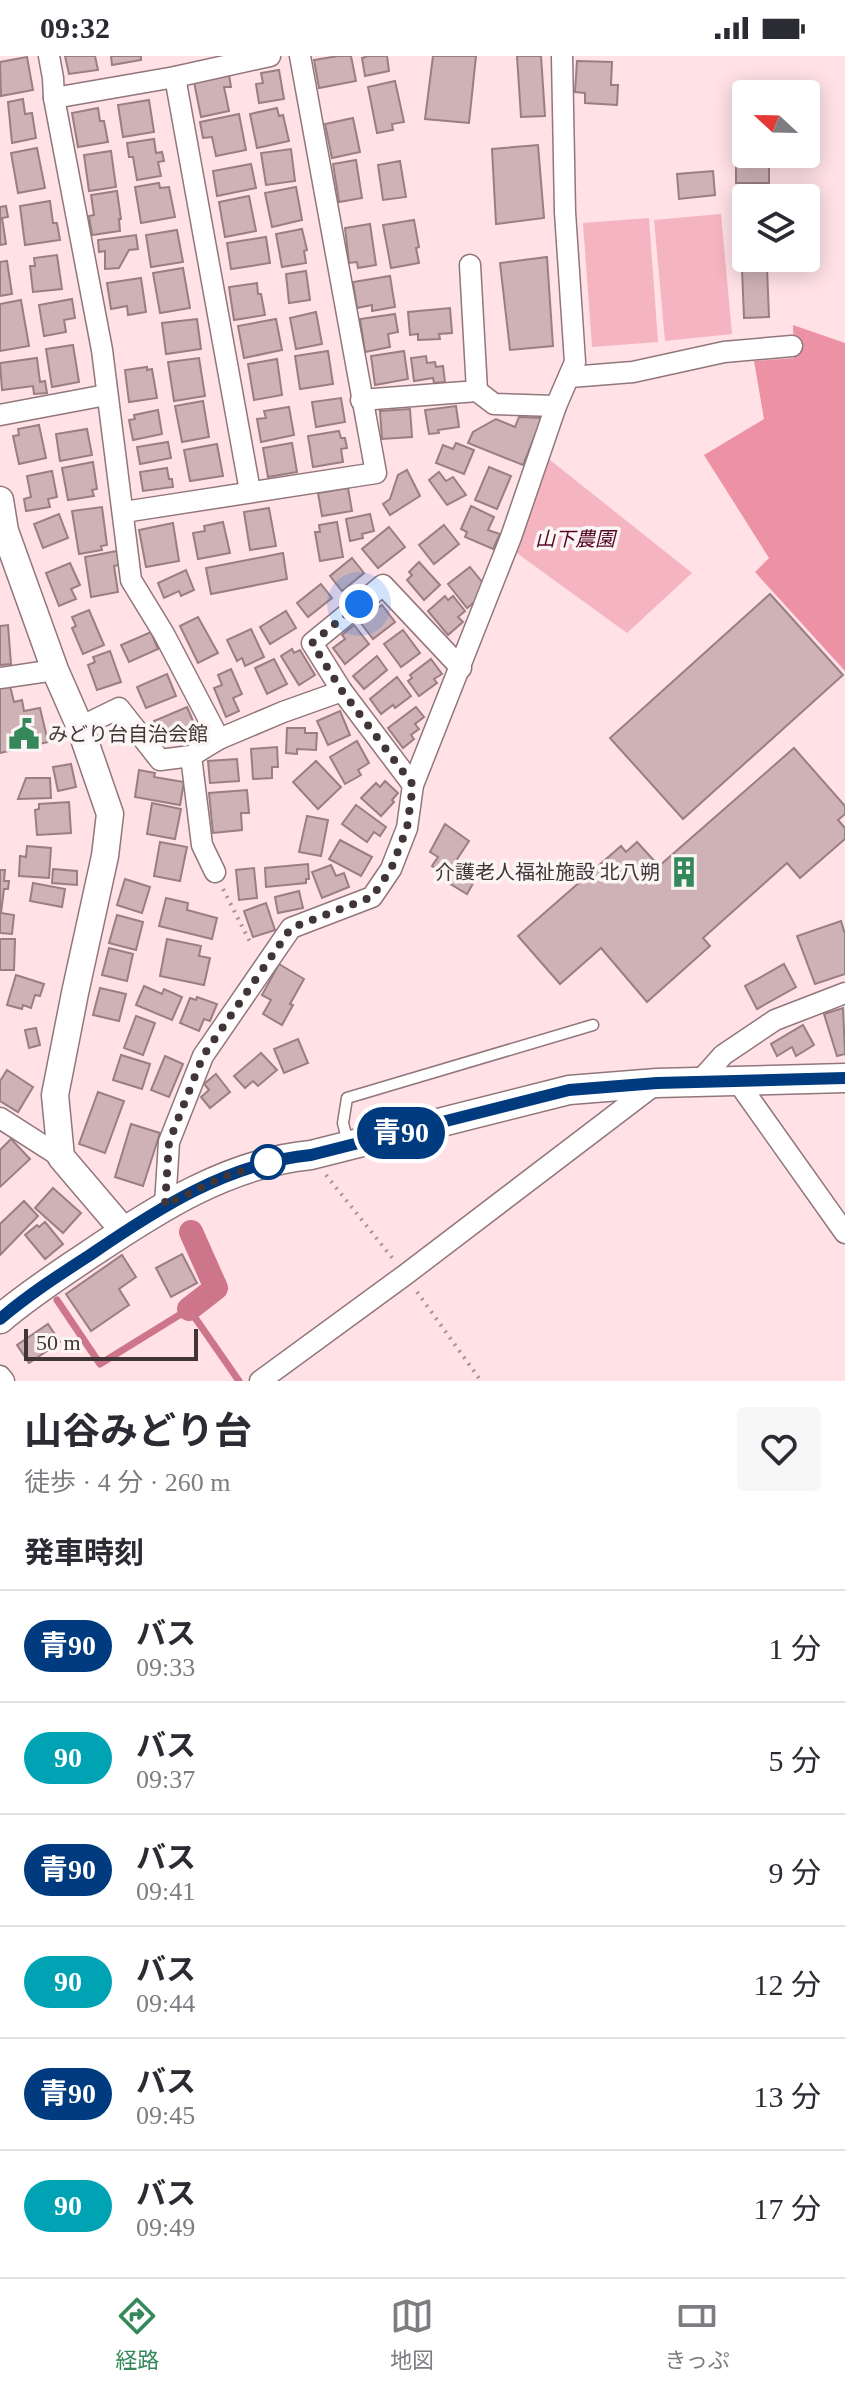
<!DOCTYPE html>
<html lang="ja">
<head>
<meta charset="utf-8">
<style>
  :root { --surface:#fff; --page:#f7f7f7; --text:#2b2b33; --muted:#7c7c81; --line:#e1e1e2; --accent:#34885a }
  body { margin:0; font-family:"Times New Roman","Noto Sans JP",serif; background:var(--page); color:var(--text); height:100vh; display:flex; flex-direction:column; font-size:30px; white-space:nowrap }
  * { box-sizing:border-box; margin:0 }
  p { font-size:26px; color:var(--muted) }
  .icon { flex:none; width:44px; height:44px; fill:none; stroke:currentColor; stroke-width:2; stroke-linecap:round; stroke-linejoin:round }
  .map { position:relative; height:1325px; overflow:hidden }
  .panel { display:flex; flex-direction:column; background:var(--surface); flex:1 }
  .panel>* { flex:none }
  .badge { padding:0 16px; border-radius:26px; font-size:28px; line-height:52px }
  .needle { width:52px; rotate:292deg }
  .fabs { position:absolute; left:732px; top:24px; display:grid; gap:16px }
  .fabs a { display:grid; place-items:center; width:88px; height:88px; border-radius:8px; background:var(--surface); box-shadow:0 4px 20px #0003; font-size:40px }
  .scale { position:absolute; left:24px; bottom:20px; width:174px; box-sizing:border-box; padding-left:8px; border:4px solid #403537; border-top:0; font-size:22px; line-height:28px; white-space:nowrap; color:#403537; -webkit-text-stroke:6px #fbf5f6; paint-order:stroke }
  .you { position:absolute; width:40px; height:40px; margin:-20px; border:6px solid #fff; border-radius:50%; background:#1a73e8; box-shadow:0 0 0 12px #1a73e833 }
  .map>.badge { position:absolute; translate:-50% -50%; box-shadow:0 0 0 4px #fff }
  h2 { padding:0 24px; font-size:30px; line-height:72px }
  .round { display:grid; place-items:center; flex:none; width:84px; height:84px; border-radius:8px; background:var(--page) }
  .overview { display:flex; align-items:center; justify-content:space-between; height:136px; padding:0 24px }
  h1 { font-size:38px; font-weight:700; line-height:60px }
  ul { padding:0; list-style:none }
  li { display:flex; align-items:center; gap:24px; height:112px; padding:0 24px; border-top:2px solid var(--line) }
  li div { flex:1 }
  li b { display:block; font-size:30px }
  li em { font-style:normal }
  li .badge { min-width:88px; font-weight:700; text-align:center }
  .status { display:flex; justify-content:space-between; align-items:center; height:56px; padding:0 40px; background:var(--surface); direction:ltr }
  .status svg { height:22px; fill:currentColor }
  .dock { display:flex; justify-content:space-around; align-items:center; height:112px; border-top:2px solid var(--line); background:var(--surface); font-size:22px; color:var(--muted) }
  .dock a { display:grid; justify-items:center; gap:4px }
  .dock .selected { color:var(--accent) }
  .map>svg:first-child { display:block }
</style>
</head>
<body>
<div class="status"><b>09:32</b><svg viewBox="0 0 49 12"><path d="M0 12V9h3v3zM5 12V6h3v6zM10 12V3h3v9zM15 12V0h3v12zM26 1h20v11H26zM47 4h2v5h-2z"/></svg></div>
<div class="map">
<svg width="845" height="1325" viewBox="0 0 845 1325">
  <rect width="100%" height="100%" fill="#ffe1e6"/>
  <!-- green -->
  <g fill="#f4b5c1">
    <path d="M721,158L732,278L665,285L654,164Z"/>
    <path d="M649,162L658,286L592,291L583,167Z"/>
    <path d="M545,400L692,517L627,577L514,495Z"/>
  </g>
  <!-- forest -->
  <path fill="#ed92a5" d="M793,269L845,287V615L755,516L769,502L704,399L764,363L754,305L794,302Z"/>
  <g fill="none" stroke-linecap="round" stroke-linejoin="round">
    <!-- stream -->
    <path stroke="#ce7689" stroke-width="7" d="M57,1244L100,1308L189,1253L239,1325"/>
    <!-- canal -->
    <path stroke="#ce7689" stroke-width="24" d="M189,1253L216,1232L191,1176"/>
  </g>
  <!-- building -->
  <g fill="#ceb2b6" stroke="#997e82" stroke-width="2">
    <path d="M65,0H95L98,14L69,18Z"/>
    <path d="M111,0H141V4L112,9Z"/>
    <path d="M338,0H351L356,25L319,32L314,4Z"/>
    <path d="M368,0H387L389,15L365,20L362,2Z"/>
    <path d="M433,0H476L469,67L425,63Z"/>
    <path d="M517,0H541L545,60L521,61Z"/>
    <path d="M27,1L33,34L1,40L0,6Z"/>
    <path d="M577,5L612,6L611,29H618L617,49L585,47V37L575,36Z"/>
    <path d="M279,14L284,43L259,47L256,28L263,27L261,17Z"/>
    <path d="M229,19L231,31H224L229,55L201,61L194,26Z"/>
    <path d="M395,25L404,66L392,68L393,74L377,77L368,31Z"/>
    <path d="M23,43L25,58L32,57L36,82L12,87L8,46Z"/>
    <path d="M149,44L154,76L123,81L118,49Z"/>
    <path d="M98,52L100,65H104L108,86L78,91L72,57Z"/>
    <path d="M277,52L279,60L283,59L289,85L257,92L250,58Z"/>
    <path d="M239,58L246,94L216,100L212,81L203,82L200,66Z"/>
    <path d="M353,62L360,96L332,102L325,68Z"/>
    <path d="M154,83L156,97L162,96L164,105L158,106L161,120L137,124L133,101H129L127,87Z"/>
    <path d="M736,84H746V98H769V127H736Z"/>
    <path d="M538,89L544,162L496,168L492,93Z"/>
    <path d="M37,92L45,132L18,137L11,97Z"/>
    <path d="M291,93L295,125L266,129L261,97Z"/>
    <path d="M111,95L116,131L89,135L84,99Z"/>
    <path d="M356,104L362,142L339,146L333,108Z"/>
    <path d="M400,105L406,141L383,144L378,109Z"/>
    <path d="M251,108L256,132L217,140L213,115Z"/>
    <path d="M713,115L715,139L679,143L677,118Z"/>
    <path d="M159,127L160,132L169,131L175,161L141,167L135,131Z"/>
    <path d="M296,131L302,164L272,171L265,137Z"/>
    <path d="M770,134L771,142H746V199H738L734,145L737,144V136Z"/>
    <path d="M117,135L121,163H119L120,175L92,179L89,160L94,159L91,139Z"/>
    <path d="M249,140L256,175L225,181L219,146Z"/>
    <path d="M50,145L53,167H57L60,184L25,189L20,150Z"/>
    <path d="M6,150L8,161L2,162L6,188L0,189V151Z"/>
    <path d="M414,164L419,191L416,192L419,207L391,212L383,169Z"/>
    <path d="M370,168L376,209L358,212L357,206L349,207L345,172Z"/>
    <path d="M302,173L307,194L304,195L306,207L282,211L276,178Z"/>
    <path d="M177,174L183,206L151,211L146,179Z"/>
    <path d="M136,179L138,193L129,194L119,212L105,213V195L99,196L98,184Z"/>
    <path d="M266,181L270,207L231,213L227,187Z"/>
    <path d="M57,199L62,233L33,236L30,210H35L34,202Z"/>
    <path d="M547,201L553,290L510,294L500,207Z"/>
    <path d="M7,205L12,238L0,240V206Z"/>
    <path d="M183,212L190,252L160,257L153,217Z"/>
    <path d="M767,212L769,261L744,262L742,213Z"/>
    <path d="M306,215L310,244L289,247L286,218Z"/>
    <path d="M390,220L395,251L372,255V249L357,252L353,226Z"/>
    <path d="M141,222L146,256L128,259L127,250L111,253L107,227Z"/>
    <path d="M257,227L258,238H261L265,259L234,264L229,231Z"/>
    <path d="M72,243L75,262L64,264L66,276L44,280L39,249Z"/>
    <path d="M21,244L29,290L0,295V248Z"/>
    <path d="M450,252L452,277L439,278L440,283L418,284V278L410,279L408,256Z"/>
    <path d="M316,256L322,288L296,293L290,262Z"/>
    <path d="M395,258L398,276L388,278L390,291L365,296L360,263Z"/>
    <path d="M197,263L201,293L166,298L162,267Z"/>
    <path d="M276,263L282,294L244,302L238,270Z"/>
    <path d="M73,289L79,326L52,331L46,293Z"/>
    <path d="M328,295L333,328L300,333L295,300Z"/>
    <path d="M404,295L408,323L375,329L371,300Z"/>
    <path d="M426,300L427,307L435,306L436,311L443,310L445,326L434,327L433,322L414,325L411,302Z"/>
    <path d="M37,302L40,326L45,325L47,337L34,338L33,330L2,334L0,307Z"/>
    <path d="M199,302L205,340L174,345L168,306Z"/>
    <path d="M277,303L282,339L254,344L248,308Z"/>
    <path d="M147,311V314L152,313L157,342L129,346L125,314Z"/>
    <path d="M341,342L345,366L316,371L312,346Z"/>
    <path d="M203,345L209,381L182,386L175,350Z"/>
    <path d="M456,350L459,371L438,374L439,377L429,378L425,354Z"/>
    <path d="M289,351L294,379L261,386L257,363L266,362L264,355Z"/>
    <path d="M410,353L412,381L382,383L380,355Z"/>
    <path d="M158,354L162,378L133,384L129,364L135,363L134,359Z"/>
    <path d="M519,361L542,362L523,409L468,387L473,376L496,363L515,371Z"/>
    <path d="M39,369L46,402L19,408L13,380L19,379L18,373Z"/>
    <path d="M87,373L92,399L60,405L56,378Z"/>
    <path d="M339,375L341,382H345L347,392L341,393L343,406L313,411L308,380Z"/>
    <path d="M168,386L171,402L140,408L137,391Z"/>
    <path d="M292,387L297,416L268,421L263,392Z"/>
    <path d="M456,387L474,394L464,418L436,407L443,389L453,393Z"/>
    <path d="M217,388L223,420L190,425L184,394Z"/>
    <path d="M93,406L97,433L92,434L94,440L68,444L62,412Z"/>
    <path d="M489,411L511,420L497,453L475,444Z"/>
    <path d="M167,412L169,423H172L173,431L143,435L140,416Z"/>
    <path d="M407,414L420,440L390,459L383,448L390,443L398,419Z"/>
    <path d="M52,415L57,441L48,443L50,451L26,455L24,443L31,441L27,420Z"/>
    <path d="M439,416L446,425L453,421L466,439L447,449L429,424Z"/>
    <path d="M348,432L352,455L322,460L318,437Z"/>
    <path d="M471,450L494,461L488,474L500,478L493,493L465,481L467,476L461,473Z"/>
    <path d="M102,451L107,489L101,490L102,494L79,498L72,455Z"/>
    <path d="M269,452L276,490L250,494L244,456Z"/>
    <path d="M59,458L68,482L43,492L34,468Z"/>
    <path d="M370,458L374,475L362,478L363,482L350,485L346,463Z"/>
    <path d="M223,466L230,497L198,503L193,477L205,475L204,470Z"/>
    <path d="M337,466L343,501L320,505L315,476H320L319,469Z"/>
    <path d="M173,467L179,505L146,511L139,474Z"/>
    <path d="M444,469L459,488L434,508L419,489Z"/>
    <path d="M389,471L405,491L378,512L362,493Z"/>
    <path d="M117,495L119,509L114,510L118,536L91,541L85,501Z"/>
    <path d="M283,497L287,523L211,538L206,512Z"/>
    <path d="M352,502L364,517L342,535L330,520Z"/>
    <path d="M419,506L440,529L424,544L407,524L412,519L409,516Z"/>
    <path d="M70,507L80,529L71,533L76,543L59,550L46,517Z"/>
    <path d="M470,511L486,531L482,540L467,552L448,528Z"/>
    <path d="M186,514L194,534L181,540L179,535L164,542L158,527Z"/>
    <path d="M321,528L332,542L308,561L297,547Z"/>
    <path d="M770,538L843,619L683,763L610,682Z"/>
    <path d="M445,540L448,544L453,540L465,555L458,561L463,566L448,579L428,555Z"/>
    <path d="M382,549L395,566L373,583L360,566Z"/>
    <path d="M89,554L104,589L83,598L72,572L76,570L72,561Z"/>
    <path d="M286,555L296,572L270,588L260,571Z"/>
    <path d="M198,561L218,597L198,607L180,570Z"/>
    <path d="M8,569L11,608L0,609V570Z"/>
    <path d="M354,569L369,588L345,608L333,592L345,583L342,579Z"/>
    <path d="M251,573L264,601L245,610L242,602L237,605L227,584Z"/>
    <path d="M403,574L420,597L401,611L384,588Z"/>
    <path d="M151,576L158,593L129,606L121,589Z"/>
    <path d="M292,593L294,597L300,594L315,619L299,629L281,600Z"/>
    <path d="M110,595L121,626L97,634L88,609L95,606L93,601Z"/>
    <path d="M377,600L387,614L364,633L353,620Z"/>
    <path d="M274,603L287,628L267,638L255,612Z"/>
    <path d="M431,603L442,618L434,623L437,627L419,640L408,625L412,622L410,619Z"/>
    <path d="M231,613L242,638L233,642L239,655L226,661L214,632L222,629L218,619Z"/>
    <path d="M167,618L176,640L146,652L137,631Z"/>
    <path d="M397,621L411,640L395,652L393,649L381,658L370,643Z"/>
    <path d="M10,630L14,646L22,644L24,655L40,652L48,686L0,697V632Z"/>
    <path d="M187,651L196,672L173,682L172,679L162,683L154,665Z"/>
    <path d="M416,651L424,661L415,668L419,673L411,679L414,683L403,692L388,672Z"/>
    <path d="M340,655L350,679L328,689L317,665Z"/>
    <path d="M287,672H305V677H317L316,694L297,693V698L286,697Z"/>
    <path d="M357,685L369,707L358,714L361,719L345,728L330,701Z"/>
    <path d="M277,691L278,711H272V722L253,723L251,693Z"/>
    <path d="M794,692L845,750V758L838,764L845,772V783L800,822L787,807L703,882L710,890L647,946L601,892L560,928L518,880L621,790L626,796L637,786L659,810Z"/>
    <path d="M237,703L239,725L210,727L208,705Z"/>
    <path d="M316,705L341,731L318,753L293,726Z"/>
    <path d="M71,708L76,731L58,735L53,711Z"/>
    <path d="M139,714L155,717L154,721L184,726L180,749L135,741Z"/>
    <path d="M26,722H50L51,742L18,743Z"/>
    <path d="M385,725L398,737L392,744L394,746L381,760L361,742L376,727L380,731Z"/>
    <path d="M247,734L249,757H241L242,774L213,777L209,737Z"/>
    <path d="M69,746L71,777L37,779L35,754L39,753V748Z"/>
    <path d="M152,747L181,753L175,783L147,778Z"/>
    <path d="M356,749L386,771L380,780L374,776L367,786L342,768Z"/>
    <path d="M307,760L328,764L321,800L299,796Z"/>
    <path d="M445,768L469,785L446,820L432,810L438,801L430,796Z"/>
    <path d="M340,784L372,801L361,820L329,803Z"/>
    <path d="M160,786L187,791L180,825L154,820Z"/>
    <path d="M27,790L51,792L49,822L19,820L20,800L26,801Z"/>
    <path d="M308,808L309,823H306V827L266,831L265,812Z"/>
    <path d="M331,809L336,820L344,817L349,831L322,842L312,816Z"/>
    <path d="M456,810L476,822L467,838L447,826Z"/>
    <path d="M254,812L257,842L239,844L236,814Z"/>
    <path d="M53,813L77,815V829L52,827Z"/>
    <path d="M0,814H5L4,825H9L8,833H4L1,857L14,859L12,878L0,877Z"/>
    <path d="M125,823L150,831L142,857L117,849Z"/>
    <path d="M33,827L65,833L62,851L30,845Z"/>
    <path d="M299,835L303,852L278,857L275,841Z"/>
    <path d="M166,842L188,847L187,854L217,862L212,883L159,870Z"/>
    <path d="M266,847L275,874L253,881L244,855Z"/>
    <path d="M117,859L143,866L136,894L109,887Z"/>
    <path d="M841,865L845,878V918L815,928L797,880Z"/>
    <path d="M0,883H15L14,914H0Z"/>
    <path d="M167,883L201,890L199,900L210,902L204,929L160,920Z"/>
    <path d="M109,892L133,898L127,925L102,919Z"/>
    <path d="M279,908L304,923L290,948L293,949L282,969L263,958L271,944L262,939Z"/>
    <path d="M784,908L796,931L757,953L745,930Z"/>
    <path d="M16,919L44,928L40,940L35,939L31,952L23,949L22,953L7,949Z"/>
    <path d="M144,930L162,938L164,933L182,941L172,964L136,949Z"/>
    <path d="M100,932L126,938L119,965L93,959Z"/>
    <path d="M197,941L217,948L210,965L204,963L199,975L180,967L190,942L196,944Z"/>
    <path d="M843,952L845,998L837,1000L824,958Z"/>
    <path d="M136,960L155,967L143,999L124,992Z"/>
    <path d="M803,969L814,989L796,1000L792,991L777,1000L771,988Z"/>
    <path d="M36,972L40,989L29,992L25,974Z"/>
    <path d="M298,983L308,1007L284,1017L274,993Z"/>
    <path d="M261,997L277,1014L258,1030L253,1025L245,1032L234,1020Z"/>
    <path d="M121,999L150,1008L142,1033L113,1024Z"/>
    <path d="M165,1000L183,1008L169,1041L151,1034Z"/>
    <path d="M7,1014L33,1031L18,1056L0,1045V1025Z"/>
    <path d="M216,1018L230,1036L210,1052L201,1041L209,1034L204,1028Z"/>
    <path d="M98,1036L124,1045L105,1097L79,1088Z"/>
    <path d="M131,1068L160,1077L143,1130L115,1121Z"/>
    <path d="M11,1083L30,1103L0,1131V1094Z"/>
    <path d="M53,1132L81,1157L63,1177L35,1152Z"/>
    <path d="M24,1145L38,1160L0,1199V1168Z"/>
    <path d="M45,1166L63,1188L45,1203L25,1179L37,1169L39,1171Z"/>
    <path d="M182,1198L197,1227L171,1241L156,1212Z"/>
    <path d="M122,1199L136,1221L119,1233L129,1249L91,1275L66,1238Z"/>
    <path d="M48,1268L60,1286L29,1307L17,1289Z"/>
  </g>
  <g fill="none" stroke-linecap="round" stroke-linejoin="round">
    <defs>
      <path id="service" d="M348,1087L343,1067L347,1042L593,969"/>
      <g id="minor">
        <path d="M49,0L53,22L54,42L102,294L131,524L164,578L219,683"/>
        <path d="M175,21L250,435"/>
        <path d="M54,42L175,21L270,0"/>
        <path d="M570,321L633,316L724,296L792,290"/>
        <path d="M477,335L494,348L556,350"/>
        <path d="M361,344L477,335L470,209"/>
        <path d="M0,359L106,339"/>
        <path d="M124,456L376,417L300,0"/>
        <path d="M0,622L55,614"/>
        <path d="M80,671L119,652L160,704L191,700L219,683L283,656L342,635"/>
        <path d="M191,700L202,789L215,816"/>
        <path d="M413,729L342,635L312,587L383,529L461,612"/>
        <path d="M737,1025L845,1177"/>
        <path d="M699,1026L723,999L775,964L845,937"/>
        <path d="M0,1062L61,1101"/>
        <path d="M165,1149L169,1086L203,1000L291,872L372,841L391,813L407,772L413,729L511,481L556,350L575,306L565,156L562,0"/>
        <path d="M0,1320L4,1325"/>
        <path d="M260,1325L405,1219L657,1027"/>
      </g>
      <path id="tertiary" d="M0,444L5,475L55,614L80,671L110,758L105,800L75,937L55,1039L61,1101L124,1175"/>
      <path id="secondary" d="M0,1263C28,1239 59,1219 90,1198C157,1153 228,1107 311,1099L569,1034L657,1027L845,1022"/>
    </defs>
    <!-- service casing -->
    <use href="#service" stroke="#91767b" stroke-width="13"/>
    <!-- minor casing -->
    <use href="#minor" stroke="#91767b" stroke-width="23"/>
    <!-- tertiary casing -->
    <use href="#tertiary" stroke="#91767b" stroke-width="29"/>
    <!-- secondary casing -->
    <use href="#secondary" stroke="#91767b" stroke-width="31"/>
    <!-- path -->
    <g stroke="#a89397" stroke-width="4" stroke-dasharray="2 6" stroke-linecap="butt">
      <path d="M223,833L252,890"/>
      <path d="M326,1119L393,1203"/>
      <path d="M417,1236L481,1325"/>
    </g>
    <!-- service -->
    <use href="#service" stroke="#fff" stroke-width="10"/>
    <!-- minor -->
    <use href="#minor" stroke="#fff" stroke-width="20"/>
    <!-- tertiary -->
    <use href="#tertiary" stroke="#fff" stroke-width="26"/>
    <!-- secondary -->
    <use href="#secondary" stroke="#fff" stroke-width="28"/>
  </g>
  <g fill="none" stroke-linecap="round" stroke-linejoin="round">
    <defs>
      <path id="line" d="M0,1263C28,1239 59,1219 90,1199C157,1153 228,1107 311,1099L569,1034L657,1027L845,1022"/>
    </defs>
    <!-- line casing -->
    <use href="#line" stroke="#fff" stroke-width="18"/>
    <!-- line -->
    <use href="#line" stroke="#003b80" stroke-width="12"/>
    <!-- walk -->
    <path stroke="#403537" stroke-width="8" stroke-dasharray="0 14.4" d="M268,1106L282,1102L223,1121L165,1149L169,1086L203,1000L291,872L372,841L391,813L407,772L413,729L342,635L312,587L359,548"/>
  </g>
  <!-- icons -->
  <defs>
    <symbol id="civic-bare" viewBox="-9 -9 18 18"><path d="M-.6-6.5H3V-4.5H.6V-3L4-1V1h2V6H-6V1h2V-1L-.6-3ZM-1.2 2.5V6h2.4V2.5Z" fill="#34885a" stroke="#fbf5f6" stroke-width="2.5" paint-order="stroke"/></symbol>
    <symbol id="building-bare" viewBox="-9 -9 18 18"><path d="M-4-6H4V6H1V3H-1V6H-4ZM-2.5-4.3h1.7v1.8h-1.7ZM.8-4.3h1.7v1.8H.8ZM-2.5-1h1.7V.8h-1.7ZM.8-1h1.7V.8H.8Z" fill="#34885a" stroke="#fbf5f6" stroke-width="2.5" paint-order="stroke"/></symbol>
  </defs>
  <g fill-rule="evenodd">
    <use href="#civic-bare" x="2" y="656" width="44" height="44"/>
    <use href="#building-bare" x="662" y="794" width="44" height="44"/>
  </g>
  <!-- markers -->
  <circle fill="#fff" stroke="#003b80" stroke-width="4" cx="268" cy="1106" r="16"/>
  <g text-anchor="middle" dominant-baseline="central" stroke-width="7" stroke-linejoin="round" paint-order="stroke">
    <!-- park labels -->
    <g font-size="20" font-style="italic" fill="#570524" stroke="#fbf5f6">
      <text x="575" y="483">山下農園</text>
    </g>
    <!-- poi labels -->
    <g font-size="20" fill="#403537" stroke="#fbf5f6" text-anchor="start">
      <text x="48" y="678">みどり台自治会館</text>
      <text x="660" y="816" text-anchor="end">介護老人福祉施設 北八朔</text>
    </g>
  </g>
</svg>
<div class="fabs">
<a><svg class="needle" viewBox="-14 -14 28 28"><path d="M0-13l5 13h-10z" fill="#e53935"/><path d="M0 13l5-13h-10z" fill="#7c7c81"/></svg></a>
<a><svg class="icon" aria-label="layers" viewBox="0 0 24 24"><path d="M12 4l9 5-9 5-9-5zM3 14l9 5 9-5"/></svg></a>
</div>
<div class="scale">50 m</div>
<div class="you" style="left:359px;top:548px"></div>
<b class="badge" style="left:401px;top:1077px;background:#003b80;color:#fff">青90</b>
</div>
<section class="panel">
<div class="overview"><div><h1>山谷みどり台</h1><p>徒歩 · 4 分 · 260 m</p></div><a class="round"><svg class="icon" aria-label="heart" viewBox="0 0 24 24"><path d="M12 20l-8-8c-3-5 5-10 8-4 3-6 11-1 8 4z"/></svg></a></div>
<h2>発車時刻</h2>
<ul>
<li><span class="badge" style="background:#003b80;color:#fff">青90</span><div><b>バス</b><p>09:33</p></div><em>1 分</em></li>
<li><span class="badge" style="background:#00a3b4;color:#fff">90</span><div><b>バス</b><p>09:37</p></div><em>5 分</em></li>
<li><span class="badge" style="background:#003b80;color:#fff">青90</span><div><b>バス</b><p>09:41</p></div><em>9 分</em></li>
<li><span class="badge" style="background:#00a3b4;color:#fff">90</span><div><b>バス</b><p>09:44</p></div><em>12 分</em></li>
<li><span class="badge" style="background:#003b80;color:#fff">青90</span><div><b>バス</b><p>09:45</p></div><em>13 分</em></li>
<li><span class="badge" style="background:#00a3b4;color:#fff">90</span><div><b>バス</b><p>09:49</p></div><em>17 分</em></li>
</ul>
</section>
<nav class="dock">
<a class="selected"><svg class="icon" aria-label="directions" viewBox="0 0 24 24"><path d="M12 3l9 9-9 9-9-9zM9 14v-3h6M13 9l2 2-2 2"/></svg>経路</a>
<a><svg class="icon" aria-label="map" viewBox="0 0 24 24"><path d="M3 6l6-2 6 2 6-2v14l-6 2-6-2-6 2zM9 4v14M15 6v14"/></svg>地図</a>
<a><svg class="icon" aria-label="tickets" viewBox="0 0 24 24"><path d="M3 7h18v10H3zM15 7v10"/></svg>きっぷ</a>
</nav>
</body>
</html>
